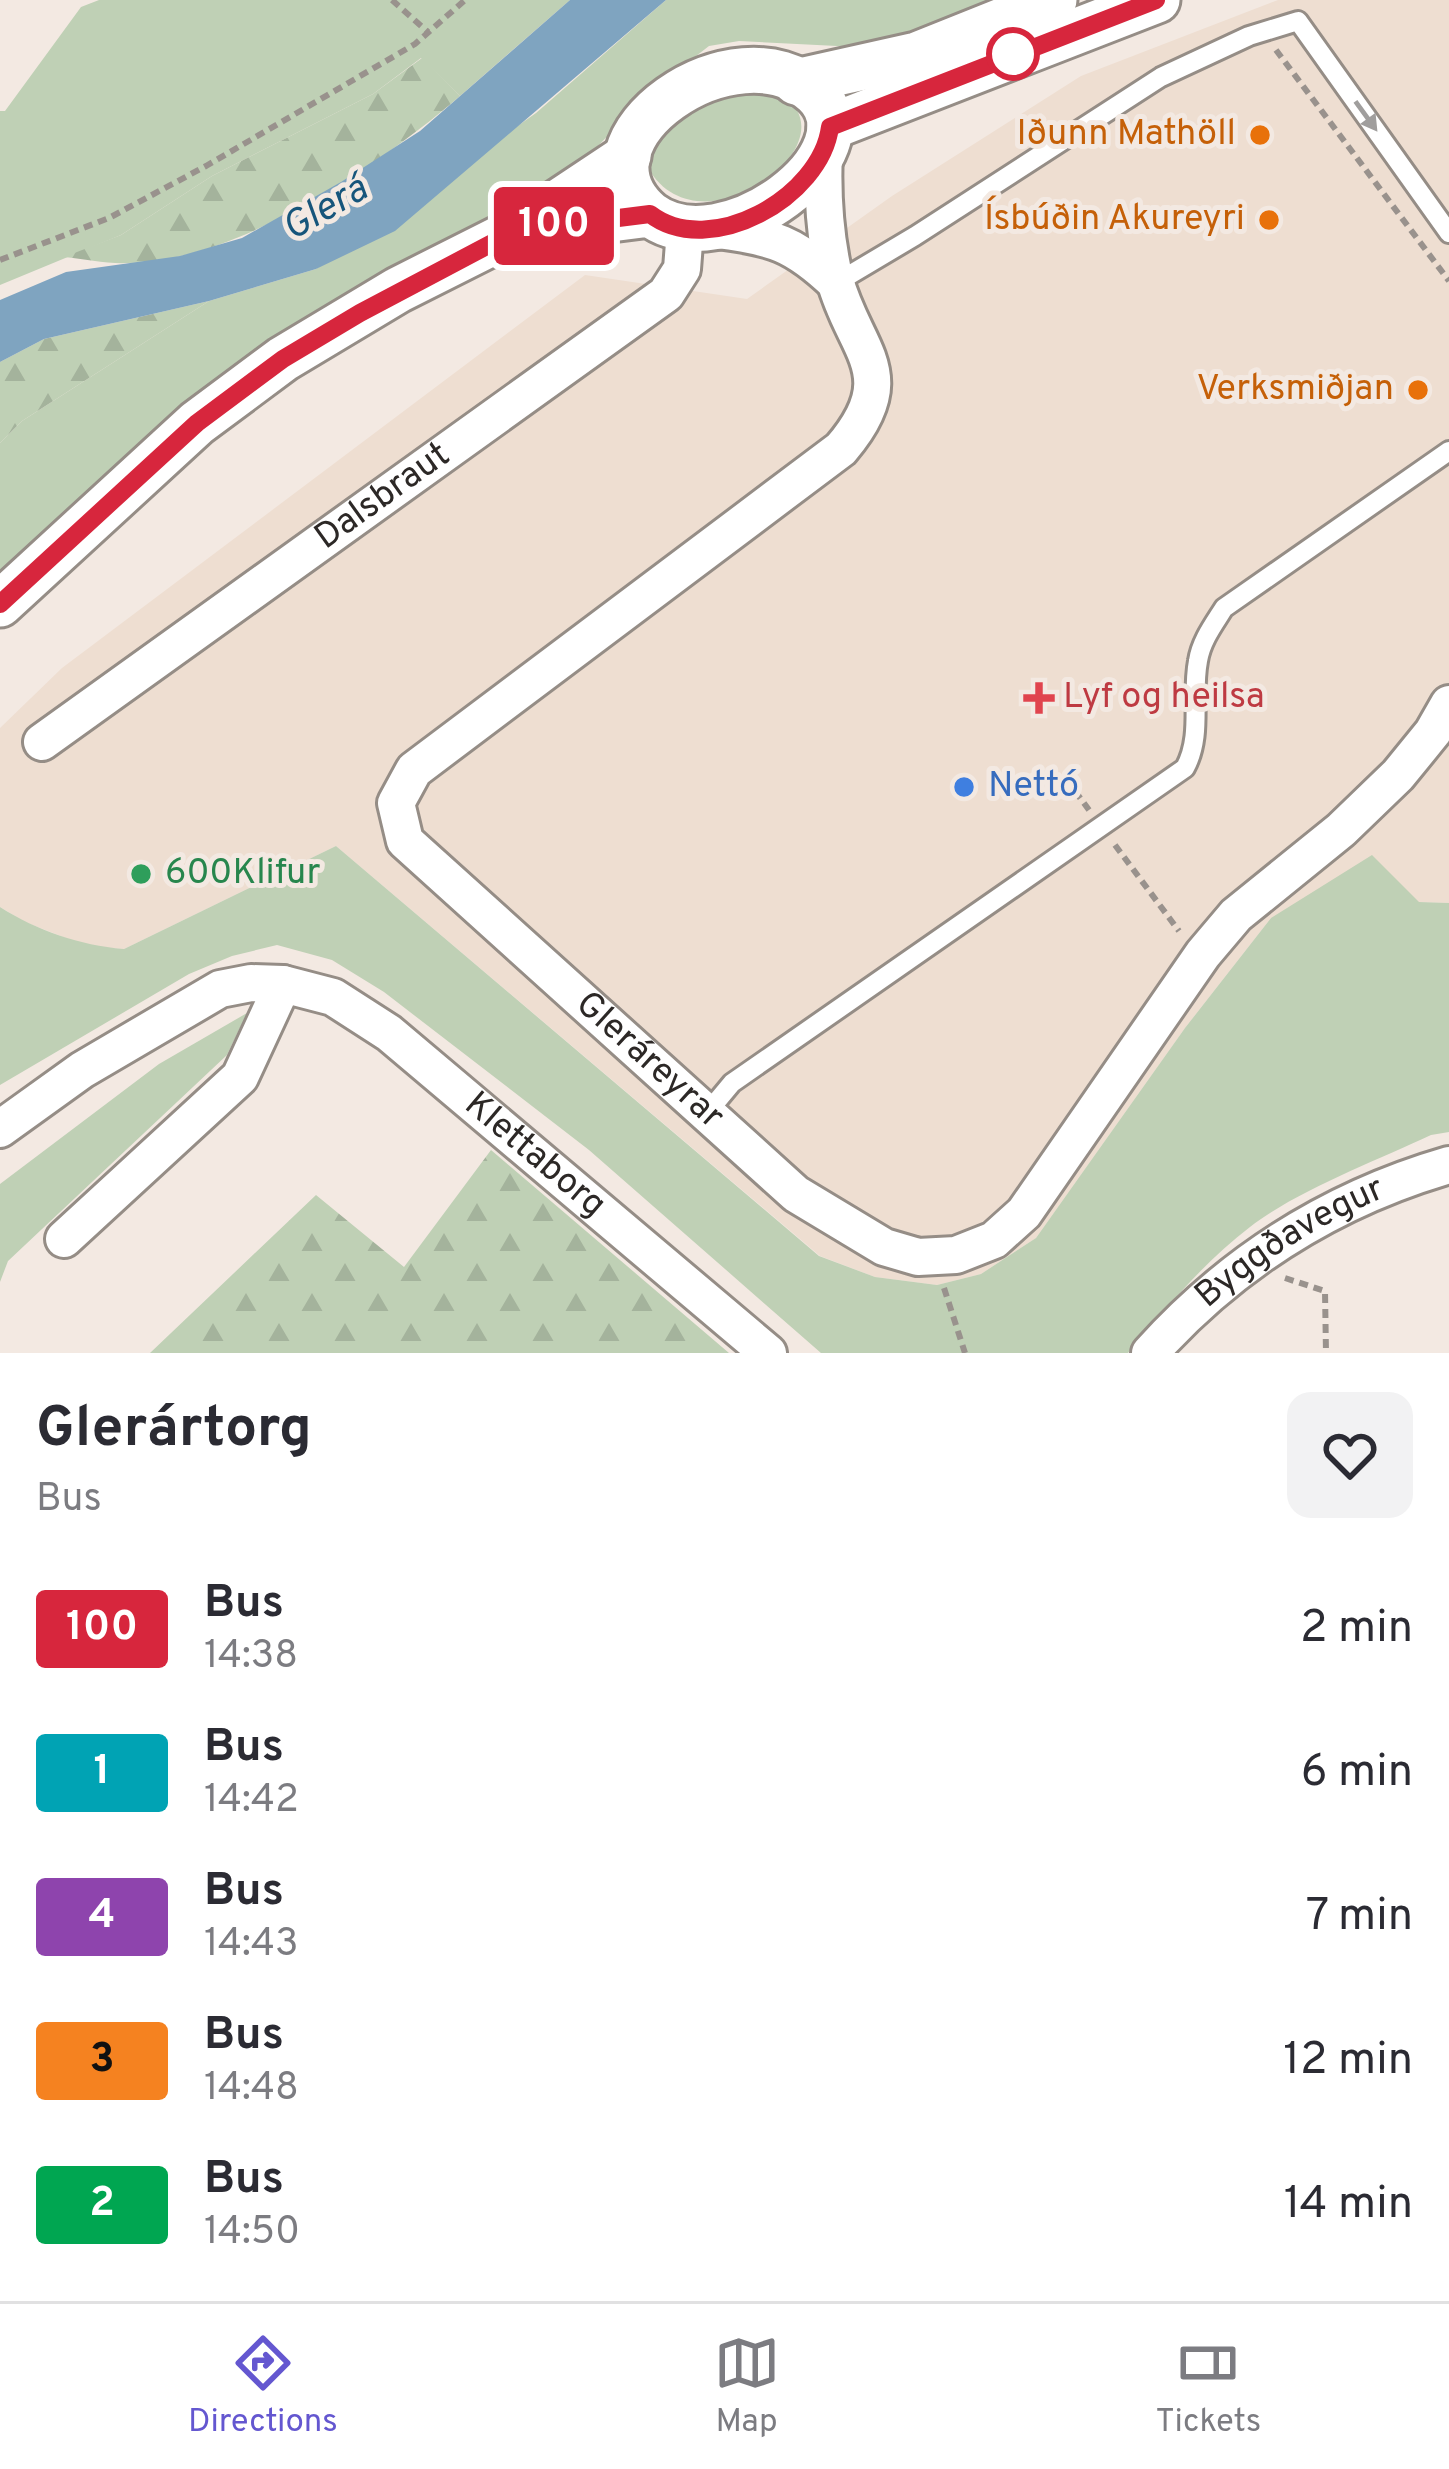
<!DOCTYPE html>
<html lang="en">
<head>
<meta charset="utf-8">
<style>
  :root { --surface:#fff; --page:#f2f2f3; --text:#2b2b33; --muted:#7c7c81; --line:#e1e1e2; --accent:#6457d0 }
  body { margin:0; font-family:Overpass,sans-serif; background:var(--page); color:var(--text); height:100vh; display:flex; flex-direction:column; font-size:45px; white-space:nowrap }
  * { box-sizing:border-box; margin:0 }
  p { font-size:39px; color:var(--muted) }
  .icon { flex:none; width:66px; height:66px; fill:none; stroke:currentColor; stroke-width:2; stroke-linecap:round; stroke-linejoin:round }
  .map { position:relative; height:1353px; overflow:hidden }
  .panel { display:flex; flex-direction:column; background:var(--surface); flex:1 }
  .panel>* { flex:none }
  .badge { padding:0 24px; border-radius:9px; font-size:42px; line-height:78px }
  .map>.badge { position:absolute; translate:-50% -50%; box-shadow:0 0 0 6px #fff }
  .round { display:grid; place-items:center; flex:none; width:126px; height:126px; border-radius:24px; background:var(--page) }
  .headline { display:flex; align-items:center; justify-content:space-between; height:204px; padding:0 36px }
  h1 { font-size:57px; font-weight:700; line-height:90px }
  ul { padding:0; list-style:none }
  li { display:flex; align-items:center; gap:36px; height:144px; padding:0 36px }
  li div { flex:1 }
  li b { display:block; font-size:45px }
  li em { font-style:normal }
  li .badge { min-width:132px; font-weight:700; text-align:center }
  .tabs { display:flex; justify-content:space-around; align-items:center; height:168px; border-top:3px solid var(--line); background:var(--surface); font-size:33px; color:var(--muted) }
  .tabs a { display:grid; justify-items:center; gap:6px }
  .tabs .active { color:var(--accent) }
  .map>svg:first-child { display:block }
</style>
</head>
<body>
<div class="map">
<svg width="1449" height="1353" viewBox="0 0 1449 1353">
  <defs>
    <pattern id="forest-firs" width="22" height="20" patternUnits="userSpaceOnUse" patternTransform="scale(3)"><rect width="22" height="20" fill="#bfd0b5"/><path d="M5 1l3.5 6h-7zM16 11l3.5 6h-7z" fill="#a4b39c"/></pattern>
  </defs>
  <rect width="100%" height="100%" fill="#f3e9e2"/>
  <!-- built -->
  <path fill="#eeded1" d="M1278,0H1449V903L1420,902L1271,918L1185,1028L1036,1238L981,1274L937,1285L875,1277L820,1256L336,846L124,949L86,946L25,922L0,907V728L62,668L585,275L747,299L892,196L1081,76Z"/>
  <!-- green -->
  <g fill="#bfd0b5">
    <path d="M99,0H570L460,96L421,58L373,94L212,176L121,235L0,285V111H5L81,7Z"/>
    <path d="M666,0H994L877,48L739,41L709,46L656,87L587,157L0,585V443L22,421L209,301L316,269L536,113Z"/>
    <path d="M737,85C750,88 773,89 783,96C854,143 700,258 648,168C657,119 697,107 737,85Z"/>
    <path d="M336,846L819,1256L875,1277L937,1285L981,1274L1036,1238L1185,1028L1271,918L1372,855L1419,902L1449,903V1132L1431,1135C1376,1161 1298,1190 1250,1227C1204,1262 1165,1309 1128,1353H821L589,1150L384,992L332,960L277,945L232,956L189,974L0,1085V907C38,931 79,945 124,949Z"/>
    <path d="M247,1013L227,1055L8,1261L0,1282V1184L159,1064Z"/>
  </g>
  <!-- forest -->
  <g fill="url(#forest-firs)">
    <path d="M422,58L460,96C380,165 237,262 128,263C107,264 85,259 64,257L121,235L212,176L373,94Z"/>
    <path d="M209,301L22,421L0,443V362L44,339Z"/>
    <path d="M491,1150L729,1353H150L316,1195L404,1267Z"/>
  </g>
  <!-- water -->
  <path fill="#7fa4c0" d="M570,0H666L395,231L316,269L209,301L44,339L0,362V300L66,272L180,256L242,238L341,182L420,131Z"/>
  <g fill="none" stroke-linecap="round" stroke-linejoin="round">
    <defs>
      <g id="service">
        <path d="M836,283L915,236L1161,77L1249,36L1298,21L1449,233"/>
        <path d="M707,1113L732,1083L1185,768C1203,735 1191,697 1198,661C1201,641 1214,624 1224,608L1449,451"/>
      </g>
      <g id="minor">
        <path id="s1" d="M824,151C822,193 825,238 835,280C854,351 905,374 841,449L414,770L396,803L405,841L796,1194L884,1247L918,1257L956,1255L994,1240L1024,1213L1203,954L1236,915L1341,830L1398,775L1433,732L1449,704"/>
        <path d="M717,230C773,237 794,243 836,283"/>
        <path id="s2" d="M42,742L666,294L682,269L685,230"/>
        <path id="s3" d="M0,1129L82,1070L220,989L251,983L283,984L333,997L389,1033L768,1353"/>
        <path d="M64,1239L240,1077L283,984"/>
        <path id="s4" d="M1150,1353C1231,1263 1332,1199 1449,1165"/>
      </g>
      <g id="tertiary">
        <path d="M796,82L917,55L1054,0"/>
        <path d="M830,127L1157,0"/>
        <path d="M524,230L650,214C723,269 879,152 815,93C737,20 562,140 650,214"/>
        <path d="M0,604L197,423L283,359L398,290L515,231L628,156"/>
      </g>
    </defs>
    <!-- service casing -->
    <use href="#service" stroke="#958d86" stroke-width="24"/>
    <!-- minor casing -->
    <use href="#minor" stroke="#958d86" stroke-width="42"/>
    <!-- tertiary casing -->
    <use href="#tertiary" stroke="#958d86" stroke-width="51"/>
    <!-- path -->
    <g stroke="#99928d" stroke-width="6" stroke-dasharray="9 6" stroke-linecap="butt">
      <path d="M392,0L428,32"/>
      <path d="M1276,50L1449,281"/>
      <path d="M0,260L109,218L206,166L415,44L465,0"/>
      <path d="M1075,791L1089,810"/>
      <path d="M1115,845L1179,931"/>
      <path d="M1285,1278L1325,1291L1326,1353"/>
      <path d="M944,1288L965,1353"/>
    </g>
    <!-- service -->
    <use href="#service" stroke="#fff" stroke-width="18"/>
    <!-- minor -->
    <use href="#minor" stroke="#fff" stroke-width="36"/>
    <!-- tertiary -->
    <use href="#tertiary" stroke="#fff" stroke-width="45"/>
  </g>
  <!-- one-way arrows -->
  <defs><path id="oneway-solid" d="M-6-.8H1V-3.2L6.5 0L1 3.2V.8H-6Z" transform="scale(3)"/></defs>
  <use fill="#a09e9d" href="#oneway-solid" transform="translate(1366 116) rotate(54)"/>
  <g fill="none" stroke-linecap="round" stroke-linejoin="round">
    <defs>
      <path id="line" d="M0,604L197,423L283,359L360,313L515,231L650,214C710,260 821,197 830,127L1156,0"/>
    </defs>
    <!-- line casing -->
    <use href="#line" stroke="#fff" stroke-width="27"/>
    <!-- line -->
    <use href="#line" stroke="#d7263d" stroke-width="18"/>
  </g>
  <!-- markers -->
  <circle fill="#fff" stroke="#d7263d" stroke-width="6" cx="1013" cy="54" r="24"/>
  <g fill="#e8710a" stroke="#f3e9e2" stroke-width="4.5">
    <circle cx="1260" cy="135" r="12"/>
    <circle cx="1269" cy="220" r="12"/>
    <circle cx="1418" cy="390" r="12"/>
  </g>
  <path fill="#e0444e" stroke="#f3e9e2" stroke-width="4.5" d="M1033 680h12v12h12v12h-12v12h-12v-12h-12v-12h12z"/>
  <circle fill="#3f7fe0" stroke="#f3e9e2" stroke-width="4.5" cx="964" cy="787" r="12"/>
  <circle fill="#2e9e5b" stroke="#f3e9e2" stroke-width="4.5" cx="141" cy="874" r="12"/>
  <g text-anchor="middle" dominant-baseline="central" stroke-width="10" stroke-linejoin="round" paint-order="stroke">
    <!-- food labels -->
    <g font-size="36" fill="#c56008" stroke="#f3e9e2" text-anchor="end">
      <text x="1236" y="135">Iðunn Mathöll</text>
      <text x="1245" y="220">Ísbúðin Akureyri</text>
      <text x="1394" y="390">Verksmiðjan</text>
    </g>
    <!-- street labels -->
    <g font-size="36" fill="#2c2826" stroke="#f3e9e2">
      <text stroke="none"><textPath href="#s2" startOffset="420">Dalsbraut</textPath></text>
      <text stroke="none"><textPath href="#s1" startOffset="1254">Gleráreyrar</textPath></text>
      <text stroke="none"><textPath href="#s3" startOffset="633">Klettaborg</textPath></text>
      <text stroke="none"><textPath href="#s4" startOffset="180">Byggðavegur</textPath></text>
    </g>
    <!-- health labels -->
    <g font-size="36" fill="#be3a42" stroke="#f3e9e2" text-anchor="start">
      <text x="1063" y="698">Lyf og heilsa</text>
    </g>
    <!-- shop labels -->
    <g font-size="36" fill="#366cbe" stroke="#f3e9e2" text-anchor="start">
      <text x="988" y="787">Nettó</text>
    </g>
    <!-- leisure labels -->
    <g font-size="36" fill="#27864d" stroke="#f3e9e2" text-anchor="start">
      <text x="165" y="874">600Klifur</text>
    </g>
    <!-- water labels -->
    <g font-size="39" font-style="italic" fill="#16557b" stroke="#f3e9e2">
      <text transform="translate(326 210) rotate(-30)">Glerá</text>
    </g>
  </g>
</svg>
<b class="badge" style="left:554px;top:226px;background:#d7263d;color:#fff">100</b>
</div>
<section class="panel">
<div class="headline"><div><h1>Glerártorg</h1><p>Bus</p></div><a class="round"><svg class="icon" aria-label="heart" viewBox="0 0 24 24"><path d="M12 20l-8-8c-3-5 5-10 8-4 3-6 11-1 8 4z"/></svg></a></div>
<ul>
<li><span class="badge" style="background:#d7263d;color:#fff">100</span><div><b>Bus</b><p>14:38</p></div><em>2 min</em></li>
<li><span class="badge" style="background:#00a3b4;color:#fff">1</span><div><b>Bus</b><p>14:42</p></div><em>6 min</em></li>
<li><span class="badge" style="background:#8e44ad;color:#fff">4</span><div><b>Bus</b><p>14:43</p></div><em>7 min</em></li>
<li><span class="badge" style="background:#f58220;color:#111">3</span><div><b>Bus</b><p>14:48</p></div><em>12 min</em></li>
<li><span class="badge" style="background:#00a651;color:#fff">2</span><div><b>Bus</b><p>14:50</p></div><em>14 min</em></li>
</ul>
</section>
<nav class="tabs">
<a class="active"><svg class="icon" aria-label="directions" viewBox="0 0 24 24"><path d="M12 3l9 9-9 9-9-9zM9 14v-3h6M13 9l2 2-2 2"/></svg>Directions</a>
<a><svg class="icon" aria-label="map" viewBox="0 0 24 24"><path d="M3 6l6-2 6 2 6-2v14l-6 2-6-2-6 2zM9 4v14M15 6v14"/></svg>Map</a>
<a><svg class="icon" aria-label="tickets" viewBox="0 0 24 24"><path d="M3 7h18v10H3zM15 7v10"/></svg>Tickets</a>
</nav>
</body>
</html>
